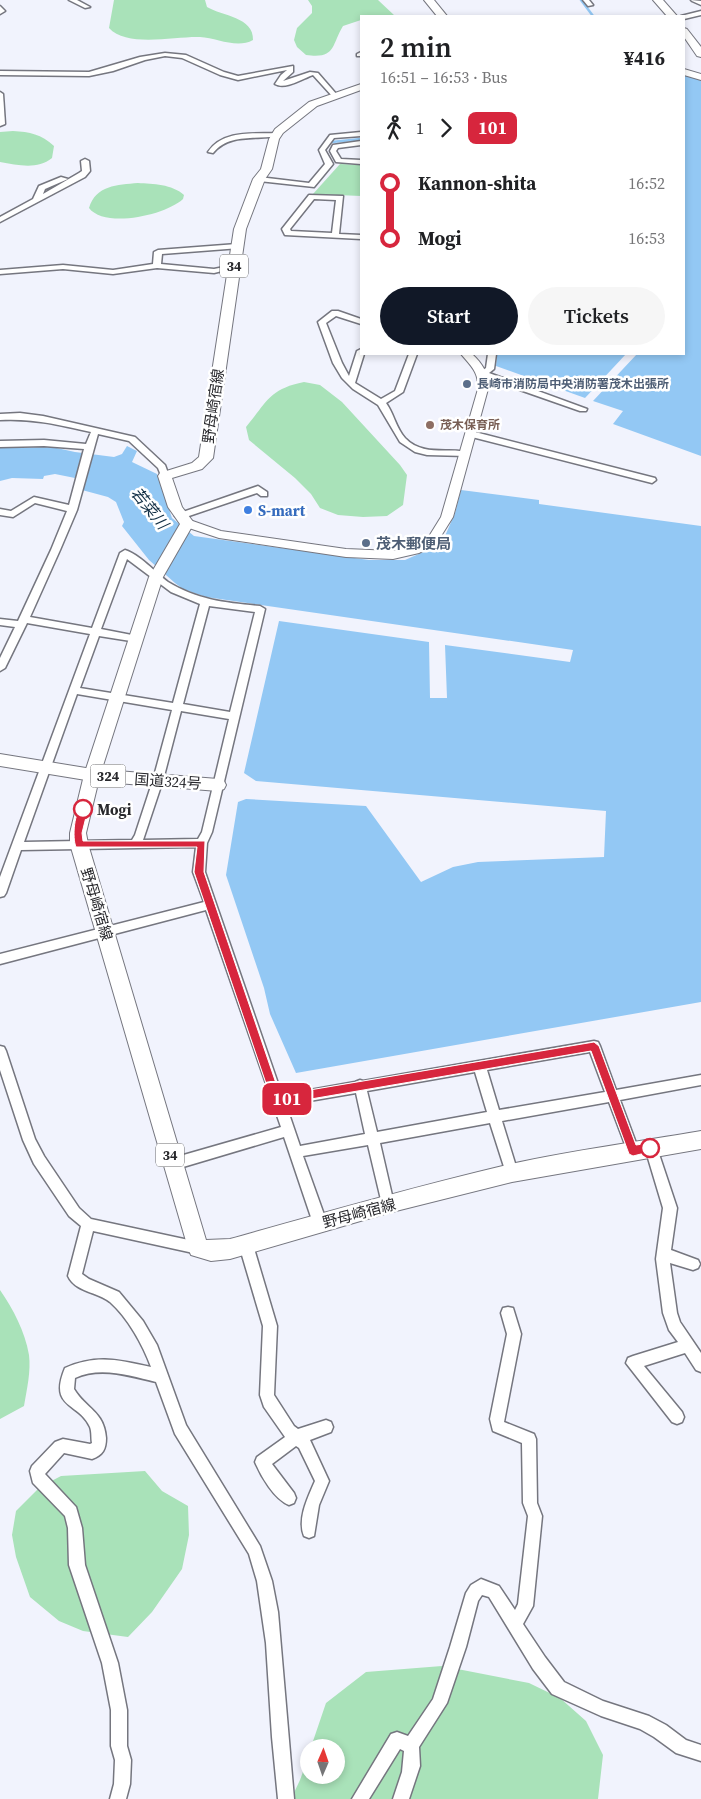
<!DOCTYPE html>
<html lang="en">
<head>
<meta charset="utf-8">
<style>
  :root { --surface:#fff; --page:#f6f6f6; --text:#202124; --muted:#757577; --accent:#111827 }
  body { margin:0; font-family:"Source Serif 4","Noto Sans JP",serif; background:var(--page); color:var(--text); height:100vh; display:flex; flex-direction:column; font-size:19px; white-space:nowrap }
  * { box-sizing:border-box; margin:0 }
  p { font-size:16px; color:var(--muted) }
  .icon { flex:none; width:28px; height:28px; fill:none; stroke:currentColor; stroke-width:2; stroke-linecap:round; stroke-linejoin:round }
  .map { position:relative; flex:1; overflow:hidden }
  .details { position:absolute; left:360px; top:15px; width:325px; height:340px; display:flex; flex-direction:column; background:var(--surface); border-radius:0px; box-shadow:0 2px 8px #0003 }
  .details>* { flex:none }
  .badge { padding:0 10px; border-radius:8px; font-size:18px; line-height:32px }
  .needle { width:32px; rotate:2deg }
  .fabs { position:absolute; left:300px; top:1739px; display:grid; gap:10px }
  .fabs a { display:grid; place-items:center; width:45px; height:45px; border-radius:50%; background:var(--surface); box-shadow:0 2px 8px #0003; font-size:25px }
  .map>.badge { position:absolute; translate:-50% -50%; box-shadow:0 0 0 2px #fff }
  .legs { display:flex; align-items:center; gap:8px; height:55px; padding:0 20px; font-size:16px }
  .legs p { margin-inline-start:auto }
  .head { display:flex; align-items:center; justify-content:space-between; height:85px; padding:0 20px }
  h1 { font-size:28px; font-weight:600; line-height:38px }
  .primary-button { display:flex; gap:10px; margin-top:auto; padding:10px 20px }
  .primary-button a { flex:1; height:58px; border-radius:30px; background:var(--accent); color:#fff; font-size:20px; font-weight:600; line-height:58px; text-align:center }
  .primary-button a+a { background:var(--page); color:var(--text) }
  ul { padding:0 20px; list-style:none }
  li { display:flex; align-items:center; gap:18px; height:55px; font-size:19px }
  li i { display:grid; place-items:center; width:8px; height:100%; margin:0 6px; background:currentColor }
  li i::after { content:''; width:12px; height:12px; margin:-6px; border:4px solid; border-radius:50%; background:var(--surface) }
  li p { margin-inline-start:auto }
  li:first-child i { background:linear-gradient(#0000 50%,currentColor 0) }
  li:last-child i { background:linear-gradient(currentColor 50%,#0000 0) }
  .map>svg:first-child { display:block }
</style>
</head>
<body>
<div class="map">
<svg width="701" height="1799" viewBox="0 0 701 1799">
  <rect width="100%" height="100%" fill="#f1f3fd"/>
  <!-- green -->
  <g fill="#a9e2b9">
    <path d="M114,0H205L207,7C222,16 254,17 253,40C237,49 217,38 200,37C176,36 127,48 109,28Z"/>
    <path d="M308,0H378L395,16H361V20L343,26C331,46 336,59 306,55L297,47L294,40L297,28L312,13V6Z"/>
    <path d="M13,131C30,132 41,134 54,146L52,158C37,170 18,165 0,162V132Z"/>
    <path d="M340,164L361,165V196L313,194Z"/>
    <path d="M138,183C153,184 172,184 184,195L183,199C166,215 105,229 89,208C96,185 117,185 138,183Z"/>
    <path d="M304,382L320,385L342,402L400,465L407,475L403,505L387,516L363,517L338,515L320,508L311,494L295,478L249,440L246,427C267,402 269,389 304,382Z"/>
    <path d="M0,1290C13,1309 25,1331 29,1355C31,1371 27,1389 24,1406L0,1419Z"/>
    <path d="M145,1471L162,1491L188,1506L189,1535L182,1569L152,1612L128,1637L83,1631L59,1621L30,1597L16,1557L12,1535L16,1511L40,1487L61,1476Z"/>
    <path d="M442,1666L529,1683L560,1698L586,1721L603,1755L598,1799H291L300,1780L309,1755V1775H336V1748L311,1747L326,1703L366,1672Z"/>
  </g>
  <!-- water -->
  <g fill="#93c8f4">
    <path d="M684,74L701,79V456L613,424L623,411L593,401L637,354H684Z"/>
    <path d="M497,354H626L585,398L496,366Z"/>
    <path d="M127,446L137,451L132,462L157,474L172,518L194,536L369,560H405L430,549L445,536L455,513L461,490L539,500V504L701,526V1002L296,1073L270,1014L264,988L226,875L238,802L246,799L366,806L421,882L453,867L478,862L604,857L606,811L256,781L244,773L279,621L429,642L430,698H447L445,645L570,662L573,650L206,597L183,589L175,583L149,560L122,526L124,522L116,502L108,497L82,490L85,480L55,474L44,476L43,479L12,478L0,481V448L52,447L75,452L114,457L122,454Z"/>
  </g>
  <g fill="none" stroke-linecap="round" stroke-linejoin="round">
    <!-- stream -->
    <g stroke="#93c8f4" stroke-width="2.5">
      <path d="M581,0L593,16"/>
      <path d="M332,142L361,139"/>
    </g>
    <defs>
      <g id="minor">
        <path d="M69,0H77L90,7L85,8Z"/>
        <path d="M583,0H589L593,5L588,6Z"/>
        <path d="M691,0L701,1V5L692,1Z"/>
        <path d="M0,6L5,11L0,14Z"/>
        <path d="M701,11V15L684,19V16H681Z"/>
        <path d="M361,52V56H357V54Z"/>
        <path d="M165,53L186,55L224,72L238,76L293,66V72L283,81L310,72L318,73L338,96L333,97L313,75C302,79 285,90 275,84L281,75L287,70L238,80L220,75L182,58L165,56L145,60L113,71L89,76L0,75V71L89,72L140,57Z"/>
        <path d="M0,92L3,94L5,124L0,126Z"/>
        <path d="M361,132V136L334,138L325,150L333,164L314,187L259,181L255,179L259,177L309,183L325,164L319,150L330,135Z"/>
        <path d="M276,133L278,134V136C256,140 229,133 213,153L208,152C223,130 252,134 276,133Z"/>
        <path d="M361,141V145L338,148L336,151L341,159L361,160V164L336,162L330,151L333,145Z"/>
        <path d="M85,159L89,161L90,171L85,177L0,222V217L33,199L39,186L61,177L68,179L45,189L43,194L79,173L82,171L81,161Z"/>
        <path d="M309,195L343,196L339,234L361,235V239L285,235L282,229ZM314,199L336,200L332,233L291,231L290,229Z"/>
        <path d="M237,244L241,246L240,248L162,254L161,264L214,269L234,265L238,267L214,273L157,268L113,274L63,269L0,274V270L63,265L113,270L153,264L154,252L158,250Z"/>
        <path d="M332,311H338L361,319V324L336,316L326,323L342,363L349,376L357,351L361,349V354H364L355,383L381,399L395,391L409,354H417L403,392L386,403C394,414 396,428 405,438C425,459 456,445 468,454L467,456L427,455L415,452L400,442L378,405L353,389L342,378L333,363L318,322Z"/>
        <path d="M488,354H496L494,369L489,373L587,409L586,411H580L480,376V372L486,368Z"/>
        <path d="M20,413L43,416L135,437L165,465L169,476L168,478H162L158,468L129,441L98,434L77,510L60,550L30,617L92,628L120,553L125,550C139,554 156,573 168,582C197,600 227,603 260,606L265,609L212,832L207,843L205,872L282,1095L355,1082L360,1080L363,1081L594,1041L598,1042L600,1046L616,1090L701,1075V1085L620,1100L639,1151L637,1155L633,1157L629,1155L609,1102L502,1121L518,1173L517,1177L512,1179L507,1177L506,1173L490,1123L380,1143L394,1204L393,1208L388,1210L383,1208L382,1204L368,1145L303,1156L327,1223L325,1227L320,1229L315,1227L313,1223L284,1137L173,1170L168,1168L167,1164L168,1160L173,1158L281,1127L206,910L0,964V954L204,902L193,872L196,847L21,850L6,893L4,896L0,897V877L90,634L27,623L5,668L0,671V658L15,627L0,625V619L18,621L51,550L67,511L35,503L13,517L0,515V509L11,511L34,497L69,505L84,449L44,446L0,447V441L44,440L86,444L91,432C60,425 31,418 0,420V414ZM127,559L171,592L200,604L173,703L80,688L99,636L137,642L142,639L137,636L101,629ZM209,606L255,612L230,712L183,704ZM77,694L172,710L153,780L135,835L132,840L24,842ZM181,711L229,719L202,832L198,839L143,840L163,780ZM590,1052L605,1092L499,1110L487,1070ZM475,1072L487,1112L377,1132L367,1091ZM356,1093L365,1134L300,1146L286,1105Z"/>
        <path d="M471,431L655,478L656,480L652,483L468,436L467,434Z"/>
        <path d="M258,486L267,492V496H261L257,493L183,518H177L175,516L177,514Z"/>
        <path d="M0,1046L4,1047L6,1051L35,1139L44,1156L79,1208L91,1219L198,1242L203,1244L205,1248L203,1252L198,1254L93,1231L82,1274L89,1279L119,1292L143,1321L157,1345L186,1425L260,1546L272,1581L278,1612L294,1799H278L272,1737L266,1643L257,1581L249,1554L175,1434L156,1382C130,1376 101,1366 75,1378L74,1389C86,1409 104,1411 106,1438C106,1449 103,1455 92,1459L64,1453L45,1474L76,1507L82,1528L85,1565L118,1663L127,1710V1746L131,1760L130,1784L126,1799H110L114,1784L115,1760L111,1746V1710L102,1663L69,1565L68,1528L65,1516L33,1483L30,1471L32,1466L55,1442L63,1439L90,1444L92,1443C91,1438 92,1432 90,1427C79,1402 48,1409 65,1368C97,1354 118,1360 151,1367C143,1345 128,1318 110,1302C98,1292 75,1292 68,1276L81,1226L69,1216L34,1164L23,1140L0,1070Z"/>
        <path d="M651,1142L655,1144L657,1148L677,1208L671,1250L698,1260L700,1264L698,1268L693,1270L670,1263L677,1313L680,1322L701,1353V1372L696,1370L685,1353L644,1366L682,1412L684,1417L682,1422L677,1424L672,1422L626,1363L628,1358L633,1356L678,1342L669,1330L663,1313L656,1259L663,1208L645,1148L647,1144Z"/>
        <path d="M246,1239L251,1241L253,1245L277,1326L274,1395L294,1426L298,1429L326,1420L331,1422L333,1427L331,1432L310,1440L329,1481L319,1505L314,1536L309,1538L304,1536C297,1519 308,1497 315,1481L299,1448L296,1446L272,1464L294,1493L296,1498L294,1503L289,1505C274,1499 261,1476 255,1462L257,1457L285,1437L264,1407L260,1395L263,1326L239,1245L241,1241Z"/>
        <path d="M508,1307L513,1308L521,1334L504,1422L534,1434L536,1439L537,1503L542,1516L533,1606L523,1624L545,1657L564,1682L603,1701L649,1716L666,1725L686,1740L701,1745V1761L676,1753L654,1737L640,1729L601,1716L552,1694L533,1669L489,1597L482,1595L478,1601L466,1647L447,1703L419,1747L420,1766L409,1799H393L402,1772L404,1751L400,1749L369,1799H352L391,1734L397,1732L408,1736L433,1699L450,1647L466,1593L471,1585L481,1579L499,1586L515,1610L518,1604L528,1516L523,1503L522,1443L493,1431L490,1419L507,1334L501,1313L503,1308Z"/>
      </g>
      <path id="tertiary" d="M461,354H472C483,364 489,374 488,389L453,517L436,544L419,553L393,559L346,557L219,538L183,526L181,523L187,519L221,531L346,549L393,551L412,547L428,538L441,517L478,389C479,372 471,366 461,354Z"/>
      <g id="primary">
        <path d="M424,0H434L447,16H437Z"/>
        <path d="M653,0H663L677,16H667Z"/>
        <path d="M684,28L687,29L701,47V57L697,56L684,37Z"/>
        <path d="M684,69L701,74V80L684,75Z"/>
        <path d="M361,84V90L317,106L283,133L279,139L272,169L265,179L246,229L213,458L202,469L172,478L182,507L194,523L163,577L100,775L86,833L88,844L206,1240L230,1239C323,1213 417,1186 511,1164C574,1150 638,1142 701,1131V1149L512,1182L388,1213L230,1259L211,1261L191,1255L188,1248L70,844V833L84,775L149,577L180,524L168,507L158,476L160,473L192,463L199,457L234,229L253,179L261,169L269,139L275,129L309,102Z"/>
      </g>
      <path id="trunk" d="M0,754L92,769L218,779L224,781L226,785L224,789L218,791L92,781L0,766Z"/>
    </defs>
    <!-- minor casing -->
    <use href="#minor" stroke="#75767f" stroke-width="3"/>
    <!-- tertiary casing -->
    <use href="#tertiary" stroke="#75767f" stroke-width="2"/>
    <!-- primary casing -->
    <use href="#primary" stroke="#75767f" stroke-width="2"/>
    <!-- trunk casing -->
    <use href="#trunk" stroke="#75767f" stroke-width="2"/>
    <!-- minor -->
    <use href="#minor" fill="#fff" fill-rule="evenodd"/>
    <!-- tertiary -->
    <use href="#tertiary" fill="#fff" fill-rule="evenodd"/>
    <!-- primary -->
    <use href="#primary" fill="#fff" fill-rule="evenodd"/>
    <!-- trunk -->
    <use href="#trunk" fill="#fff" fill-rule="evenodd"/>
  </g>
  <!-- line-1 -->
  <path fill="#d7263d" stroke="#fff" d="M83,806L88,809L82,833L83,841H205L204,872L280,1095L594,1042L599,1046L636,1145L650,1143L653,1145L655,1148L653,1151L633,1156L629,1154L591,1051L276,1105L273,1104L194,872L197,847H76C72,838 74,810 83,806Z"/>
  <!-- markers -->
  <g fill="#5c6f8a" stroke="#fff" stroke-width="2">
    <circle cx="467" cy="384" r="5"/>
    <circle cx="366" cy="543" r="5"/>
  </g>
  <circle fill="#8d6e63" stroke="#fff" stroke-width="2" cx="430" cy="425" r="5"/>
  <circle fill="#3f7fe0" stroke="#fff" stroke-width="2" cx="248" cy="510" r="5"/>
  <g fill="#fff" stroke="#d7263d" stroke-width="2.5">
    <circle cx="83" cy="809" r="9"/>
    <circle cx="650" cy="1148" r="9"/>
  </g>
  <g text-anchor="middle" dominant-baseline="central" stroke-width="5" stroke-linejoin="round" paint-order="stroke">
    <!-- far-service labels -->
    <g font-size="12" font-weight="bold" fill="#4e5e75" stroke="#fff" text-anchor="start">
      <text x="477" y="384">長崎市消防局中央消防署茂木出張所</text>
    </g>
    <!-- far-education labels -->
    <g font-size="12" font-weight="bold" fill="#785e54" stroke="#fff" text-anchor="start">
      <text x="440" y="425">茂木保育所</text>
    </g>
    <!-- shield labels -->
    <g fill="#fff" stroke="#68686b" stroke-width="1">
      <rect x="220" y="254.5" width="28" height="23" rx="4"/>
      <rect x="90.5" y="764.5" width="35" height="23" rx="4"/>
      <rect x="156" y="1143.5" width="28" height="23" rx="4"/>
    </g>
    <g font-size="14" font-weight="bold" fill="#28282c">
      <text x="234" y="266">34</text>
      <text x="108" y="776">324</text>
      <text x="170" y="1155">34</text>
    </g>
    <!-- street labels -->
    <g font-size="15" fill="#28282c" stroke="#fff">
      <text transform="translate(213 406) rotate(-82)">野母崎宿線</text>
      <text transform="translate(168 781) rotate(4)">国道324号</text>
      <text transform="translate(97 904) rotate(73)">野母崎宿線</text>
      <text transform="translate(359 1213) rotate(-15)">野母崎宿線</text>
    </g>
    <!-- shop labels -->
    <g font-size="15" font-weight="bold" fill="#366cbe" stroke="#fff" text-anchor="start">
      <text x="258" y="510">S-mart</text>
    </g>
    <!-- service labels -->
    <g font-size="15" font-weight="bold" fill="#4e5e75" stroke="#fff" text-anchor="start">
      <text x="376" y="543">茂木郵便局</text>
    </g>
    <!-- stop labels -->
    <g font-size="15" font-weight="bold" fill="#28282c" stroke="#fff" text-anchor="start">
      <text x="97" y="809">Mogi</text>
    </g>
    <!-- water labels -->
    <g font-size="16" font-style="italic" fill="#102d43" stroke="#fff">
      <text transform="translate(150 508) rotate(51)">若菜川</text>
    </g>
  </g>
</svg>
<div class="fabs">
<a><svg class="needle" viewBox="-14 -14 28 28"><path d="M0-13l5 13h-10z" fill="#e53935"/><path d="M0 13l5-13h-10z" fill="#757577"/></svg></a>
</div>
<b class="badge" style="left:287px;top:1099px;background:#d7263d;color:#fff">101</b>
<section class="details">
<div class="head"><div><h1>2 min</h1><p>16:51 – 16:53 · Bus</p></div><b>¥416</b></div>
<div class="legs"><svg class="icon" aria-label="walk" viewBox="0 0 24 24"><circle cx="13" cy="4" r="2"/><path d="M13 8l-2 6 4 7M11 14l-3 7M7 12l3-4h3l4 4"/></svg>1<svg class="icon" aria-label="forward" viewBox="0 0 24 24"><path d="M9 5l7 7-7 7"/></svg><b class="badge" style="background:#d7263d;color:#fff">101</b></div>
<ul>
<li><i style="color:#d7263d"></i><b>Kannon-shita</b><p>16:52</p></li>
<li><i style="color:#d7263d"></i><b>Mogi</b><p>16:53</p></li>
</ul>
<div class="primary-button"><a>Start</a><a>Tickets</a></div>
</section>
</div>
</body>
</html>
